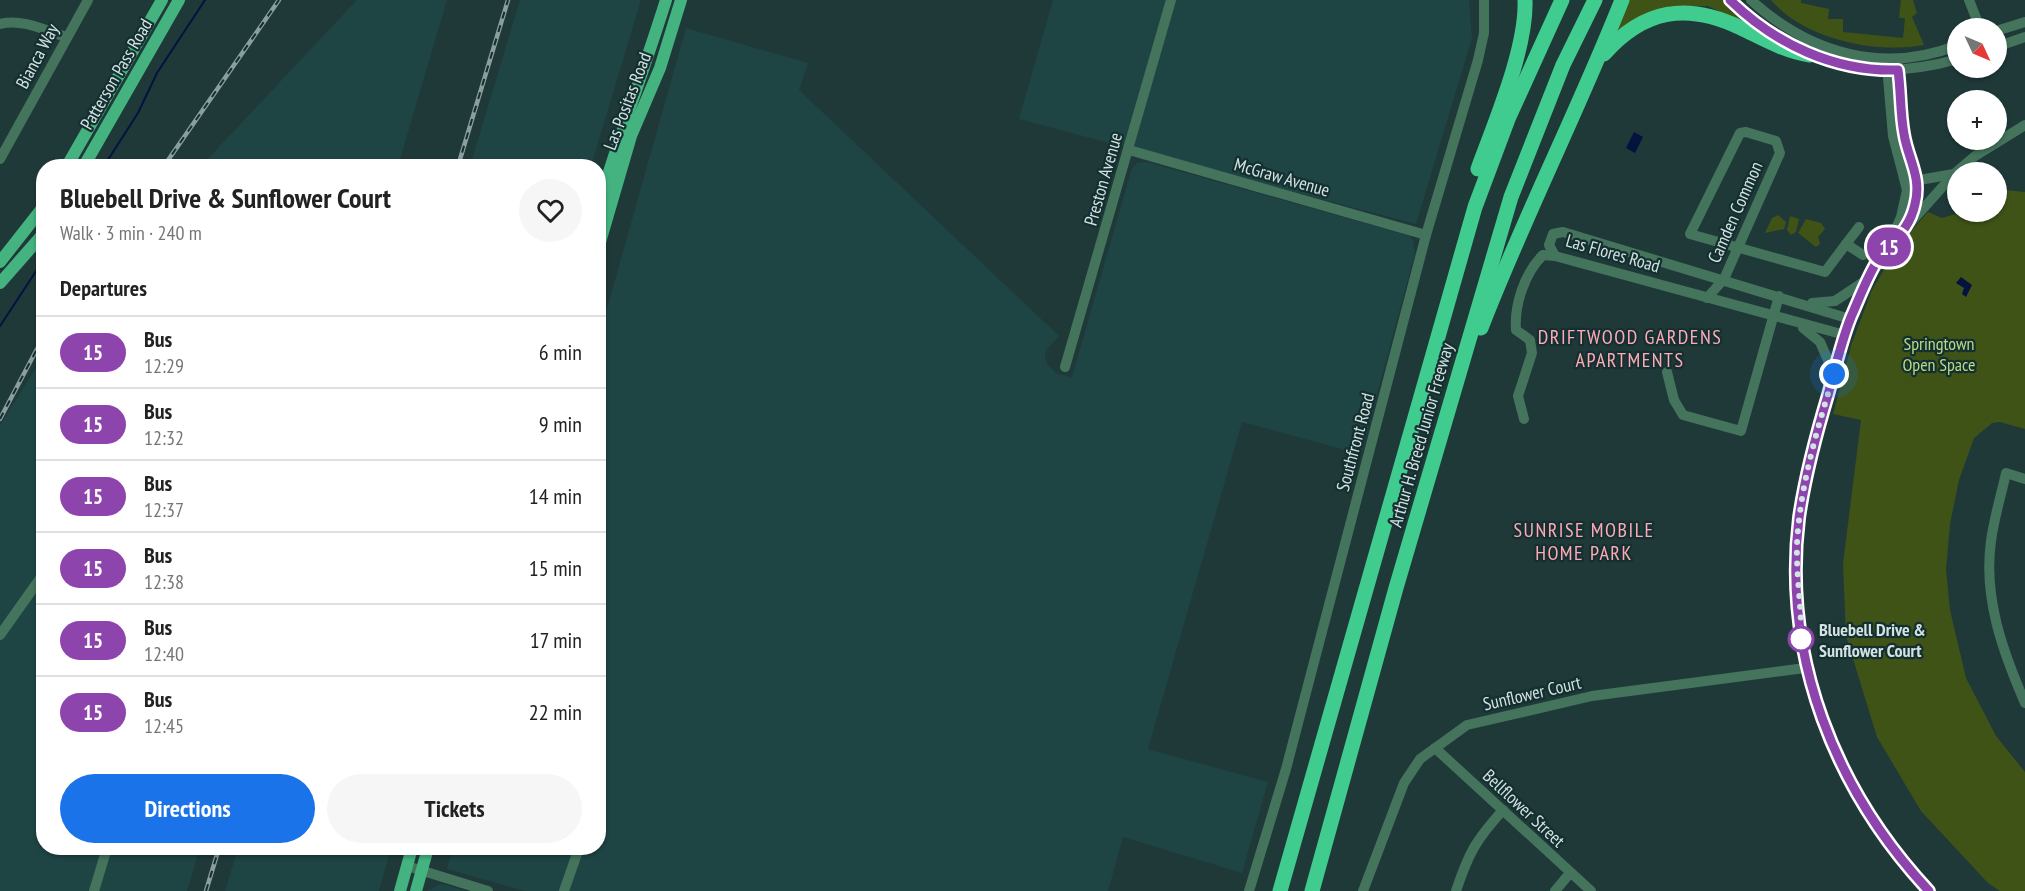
<!DOCTYPE html>
<html lang="en">
<head>
<meta charset="utf-8">
<style>
  :root { --surface:#fff; --page:#f6f6f6; --text:#222; --muted:#767676; --line:#e0e0e0; --accent:#1a73e8 }
  body { margin:0; font-family:"PT Sans Narrow",sans-serif; background:var(--page); color:var(--text); height:100vh; display:flex; flex-direction:column; font-size:22px; white-space:nowrap }
  * { box-sizing:border-box; margin:0 }
  p { font-size:20px; color:var(--muted) }
  .icon { flex:none; width:33px; height:33px; fill:none; stroke:currentColor; stroke-width:2; stroke-linecap:round; stroke-linejoin:round }
  .map { position:relative; flex:1; overflow:hidden }
  .panel { position:absolute; left:36px; top:159px; width:570px; height:696px; display:flex; flex-direction:column; background:var(--surface); border-radius:24px; box-shadow:0 2px 4px #0004 }
  .panel>* { flex:none }
  .badge { padding:0 12px; border-radius:20px; font-size:21px; line-height:39px }
  .needle { width:39px; rotate:134deg }
  .tools { position:absolute; left:1947px; top:18px; display:grid; gap:12px }
  .tools a { display:grid; place-items:center; width:60px; height:60px; border-radius:50%; background:var(--surface); box-shadow:0 2px 4px #0004; font-size:30px }
  .you { position:absolute; width:30px; height:30px; margin:-15px; border:4px solid #fff; border-radius:50%; background:#1a73e8; box-shadow:0 0 0 9px #1a73e833 }
  .map>.badge { position:absolute; translate:-50% -50%; box-shadow:0 0 0 3px #fff }
  h2 { padding:0 24px; font-size:22px; line-height:54px }
  .round { display:grid; place-items:center; flex:none; width:63px; height:63px; border-radius:32px; background:var(--page) }
  .head { display:flex; align-items:center; justify-content:space-between; height:102px; padding:0 24px }
  h1 { font-size:28px; font-weight:600; line-height:45px }
  .primary-button { display:flex; gap:12px; margin-top:auto; padding:12px 24px }
  .primary-button a { flex:1; height:69px; border-radius:36px; background:var(--accent); color:#fff; font-size:24px; font-weight:600; line-height:69px; text-align:center }
  .primary-button a+a { background:var(--page); color:var(--text) }
  ul { padding:0; list-style:none }
  li { display:flex; align-items:center; gap:18px; height:72px; padding:0 24px; border-top:2px solid var(--line) }
  li div { flex:1 }
  li b { display:block; font-size:22px }
  li em { font-style:normal }
  li .badge { min-width:66px; font-weight:700; text-align:center }
  .map>svg:first-child { display:block }
</style>
</head>
<body>
<div class="map">
<svg width="2025" height="891" viewBox="0 0 2025 891">
  <rect width="100%" height="100%" fill="#1f3939"/>
  <!-- built -->
  <g fill="#1f4444">
    <path d="M357,0H447L398,166H201Z"/>
    <path d="M520,0H641L591,166H470Z"/>
    <path d="M1053,0H1469L1472,38L1416,224L1019,119Z"/>
    <path d="M686,28L808,63L799,90L1059,336L1046,350L1045,357L1047,364L1057,374L1072,377L1132,168L1137,163L1147,162L1410,236L1413,240L1415,253L1361,454L1242,422L1148,749L1268,782L1242,873L1123,837L1108,891H525L447,869L453,848H598L599,337Z"/>
    <path d="M43,357L44,848H200L187,891H0V425Z"/>
    <path d="M238,848H391L379,891H225Z"/>
    <path d="M440,884L446,885L466,891H427Z"/>
  </g>
  <!-- green -->
  <g fill="#3f5317">
    <path d="M1627,0H1724L1753,28L1708,6L1668,7L1604,51Z"/>
    <path d="M1771,0H1801V3L1829,9L1828,19H1843V32L1903,38L1905,18H1899L1901,0H1913L1917,13L1912,17L1924,45C1876,54 1804,39 1771,0Z"/>
    <path d="M1997,189L2025,192V429L2000,422L1992,423L1974,438L1959,480L1950,524L1946,570L1950,610L1966,678L1996,736L2025,772V891H2000L1988,883L1921,811L1877,737L1846,636L1843,564L1861,420L1833,414L1852,343L1872,290L1899,245L1928,212L1942,218L1962,212H1996Z"/>
    <path d="M1778,215L1786,222L1784,229L1765,233L1772,218Z"/>
    <path d="M1790,216L1799,219L1796,232L1791,235L1787,230Z"/>
    <path d="M1806,219L1821,223L1825,229L1818,237L1820,244L1816,247L1798,233Z"/>
  </g>
  <!-- water -->
  <g fill="#04123e">
    <path d="M1634,132L1643,137L1635,153L1626,148Z"/>
    <path d="M1961,277L1972,285L1966,297L1962,294L1964,288L1956,283Z"/>
  </g>
  <g fill="none" stroke-linecap="round" stroke-linejoin="round">
    <!-- stream -->
    <g stroke="#04123e" stroke-width="2">
      <path d="M104,166L138,113L157,73L205,0"/>
      <path d="M0,326L44,259"/>
    </g>
    <!-- minor -->
    <g stroke="#44745b" stroke-width="10">
      <path d="M1730,0L1771,34L1787,43"/>
      <path d="M1751,0C1809,53 1883,75 1958,45"/>
      <path d="M1969,0L1980,28"/>
      <path d="M0,24C21,18 45,30 66,37"/>
      <path d="M1996,31L2025,22"/>
      <path d="M1996,47L2025,37"/>
      <path d="M1804,52C1850,76 1909,73 1958,59"/>
      <path d="M1898,60C1898,84 1900,109 1904,133C1907,158 1922,176 1916,203C1910,228 1893,239 1879,259C1867,277 1858,299 1850,320C1842,341 1837,364 1830,385C1818,429 1805,473 1799,518C1782,657 1835,790 1929,891"/>
      <path d="M1887,66L1893,136L1907,190L1901,217L1891,240"/>
      <path d="M1129,150L1426,235"/>
      <path d="M0,159L88,0"/>
      <path d="M1913,181L1954,174"/>
      <path d="M1912,221L1954,174L1975,156L2025,125"/>
      <path d="M1846,244L1859,227"/>
      <path d="M1707,298L1724,279L1780,153L1776,141L1746,132L1740,133L1690,234L1825,272L1846,244L1863,255"/>
      <path d="M1812,303L1835,301L1865,281"/>
      <path d="M1803,328L1820,342L1834,374"/>
      <path d="M1845,335L1555,256L1549,245L1553,234L1563,232L1850,319"/>
      <path d="M1065,367L1171,0"/>
      <path d="M1667,372L1674,400L1683,415L1741,431L1779,296"/>
      <path d="M1524,419L1518,396L1532,353L1530,340L1516,330C1514,305 1525,272 1543,255L1555,256"/>
      <path d="M2025,479L2006,473C2001,496 1994,518 1991,541C1983,598 2003,652 2025,703"/>
      <path d="M0,635L44,573"/>
      <path d="M1435,748L1591,891"/>
      <path d="M407,866L488,891"/>
      <path d="M94,891L107,848"/>
      <path d="M564,891L579,848"/>
      <path d="M1249,891L1286,769L1426,235L1478,60L1484,33V0"/>
      <path d="M1363,891L1404,783L1420,759L1467,725L1592,696L1805,668"/>
      <path d="M1456,891C1469,852 1476,840 1503,810"/>
      <path d="M1555,891L1570,873"/>
    </g>
    <!-- major -->
    <g stroke="#44b380" stroke-width="12">
      <path d="M67,166L162,0"/>
      <path d="M84,166L179,0"/>
      <path d="M598,207C619,137 644,70 666,0"/>
      <path d="M598,249L631,136L660,68L681,0"/>
      <path d="M0,262L44,206"/>
      <path d="M0,283L44,233"/>
      <path d="M400,891L412,848"/>
      <path d="M416,891L428,848"/>
    </g>
    <!-- highway -->
    <g stroke="#40cb8f" stroke-width="15">
      <path d="M1604,54C1644,9 1687,2 1741,28C1764,39 1784,51 1810,55"/>
      <path d="M1478,169C1495,122 1527,48 1525,0"/>
      <path d="M1481,328C1524,217 1578,111 1622,0"/>
      <path d="M1280,891L1475,207L1508,119L1562,0"/>
      <path d="M1312,891L1396,588L1511,197L1563,65L1595,0"/>
    </g>
    <defs>
      <g id="rail">
        <path d="M164,166L279,0"/>
        <path d="M458,166L508,0"/>
        <path d="M0,419L37,349"/>
        <path d="M206,891L219,848"/>
      </g>
    </defs>
    <!-- rail casing -->
    <use href="#rail" stroke="#8b9e9e" stroke-width="4.5"/>
    <!-- rail -->
    <use href="#rail" stroke="#142f2f" stroke-width="2" stroke-dasharray="7" stroke-linecap="butt"/>
  </g>
  <g fill="none" stroke-linecap="round" stroke-linejoin="round">
    <defs>
      <path id="line" d="M1730,0C1775,44 1835,72 1898,70C1901,91 1900,113 1904,134C1908,159 1922,177 1915,204C1909,232 1891,241 1876,263C1866,280 1859,299 1851,317C1841,342 1835,369 1828,395C1816,435 1805,476 1799,518C1782,657 1835,790 1929,891"/>
    </defs>
    <!-- line casing -->
    <use href="#line" stroke="#fff" stroke-width="14"/>
    <!-- line -->
    <use href="#line" stroke="#8e44ad" stroke-width="9"/>
    <!-- walk -->
    <path stroke="#d3e2e2" stroke-width="6" stroke-dasharray="0 10.8" d="M1801,639C1802,610 1796,576 1797,544C1800,486 1817,430 1834,374"/>
  </g>
  <!-- markers -->
  <circle fill="#fff" stroke="#8e44ad" stroke-width="3" cx="1801" cy="639" r="12"/>
  <g text-anchor="middle" dominant-baseline="central" stroke-width="4.5" stroke-linejoin="round" paint-order="stroke">
    <!-- street labels -->
    <g font-size="18" fill="#d3e2e2" stroke="#142f2f">
      <text transform="translate(37 56) rotate(-62)">Bianca Way</text>
      <text transform="translate(116 74) rotate(-60)">Patterson Pass Road</text>
      <text transform="translate(627 101) rotate(-69)">Las Positas Road</text>
      <text transform="translate(1282 177) rotate(16)">McGraw Avenue</text>
      <text transform="translate(1103 179) rotate(-74)">Preston Avenue</text>
      <text transform="translate(1735 212) rotate(-66)">Camden Common</text>
      <text transform="translate(1613 253) rotate(16)">Las Flores Road</text>
      <text transform="translate(1421 435) rotate(-74)">Arthur H. Breed Junior Freeway</text>
      <text transform="translate(1355 442) rotate(-75)">Southfront Road</text>
      <text transform="translate(1532 693) rotate(-13)">Sunflower Court</text>
      <text transform="translate(1524 808) rotate(43)">Bellflower Street</text>
    </g>
    <!-- park labels -->
    <g font-size="18" fill="#bada84" stroke="#142f2f">
      <text x="1939" y="343">Springtown<tspan x="1939" dy="21">Open Space</tspan></text>
    </g>
    <!-- stop labels -->
    <g font-size="18" font-weight="bold" fill="#d3e2e2" stroke="#142f2f" text-anchor="start">
      <text x="1819" y="629">Bluebell Drive &amp;<tspan x="1819" dy="21">Sunflower Court</tspan></text>
    </g>
    <!-- neighbourhood labels -->
    <g font-size="20" letter-spacing="1.5" fill="#feaab7" stroke="#142f2f">
      <text x="1630" y="337">DRIFTWOOD GARDENS<tspan x="1630" dy="23">APARTMENTS</tspan></text>
      <text x="1584" y="530">SUNRISE MOBILE<tspan x="1584" dy="23">HOME PARK</tspan></text>
    </g>
  </g>
</svg>
<div class="tools">
<a><svg class="needle" viewBox="-14 -14 28 28"><path d="M0-13l5 13h-10z" fill="#e53935"/><path d="M0 13l5-13h-10z" fill="#767676"/></svg></a>
<a>+</a>
<a>−</a>
</div>
<div class="you" style="left:1834px;top:374px"></div>
<b class="badge" style="left:1889px;top:247px;background:#8e44ad;color:#fff">15</b>
<section class="panel">
<div class="head"><div><h1>Bluebell Drive &amp; Sunflower Court</h1><p>Walk · 3 min · 240 m</p></div><a class="round"><svg class="icon" aria-label="heart" viewBox="0 0 24 24"><path d="M12 20l-8-8c-3-5 5-10 8-4 3-6 11-1 8 4z"/></svg></a></div>
<h2>Departures</h2>
<ul>
<li><span class="badge" style="background:#8e44ad;color:#fff">15</span><div><b>Bus</b><p>12:29</p></div><em>6 min</em></li>
<li><span class="badge" style="background:#8e44ad;color:#fff">15</span><div><b>Bus</b><p>12:32</p></div><em>9 min</em></li>
<li><span class="badge" style="background:#8e44ad;color:#fff">15</span><div><b>Bus</b><p>12:37</p></div><em>14 min</em></li>
<li><span class="badge" style="background:#8e44ad;color:#fff">15</span><div><b>Bus</b><p>12:38</p></div><em>15 min</em></li>
<li><span class="badge" style="background:#8e44ad;color:#fff">15</span><div><b>Bus</b><p>12:40</p></div><em>17 min</em></li>
<li><span class="badge" style="background:#8e44ad;color:#fff">15</span><div><b>Bus</b><p>12:45</p></div><em>22 min</em></li>
</ul>
<div class="primary-button"><a>Directions</a><a>Tickets</a></div>
</section>
</div>
</body>
</html>
